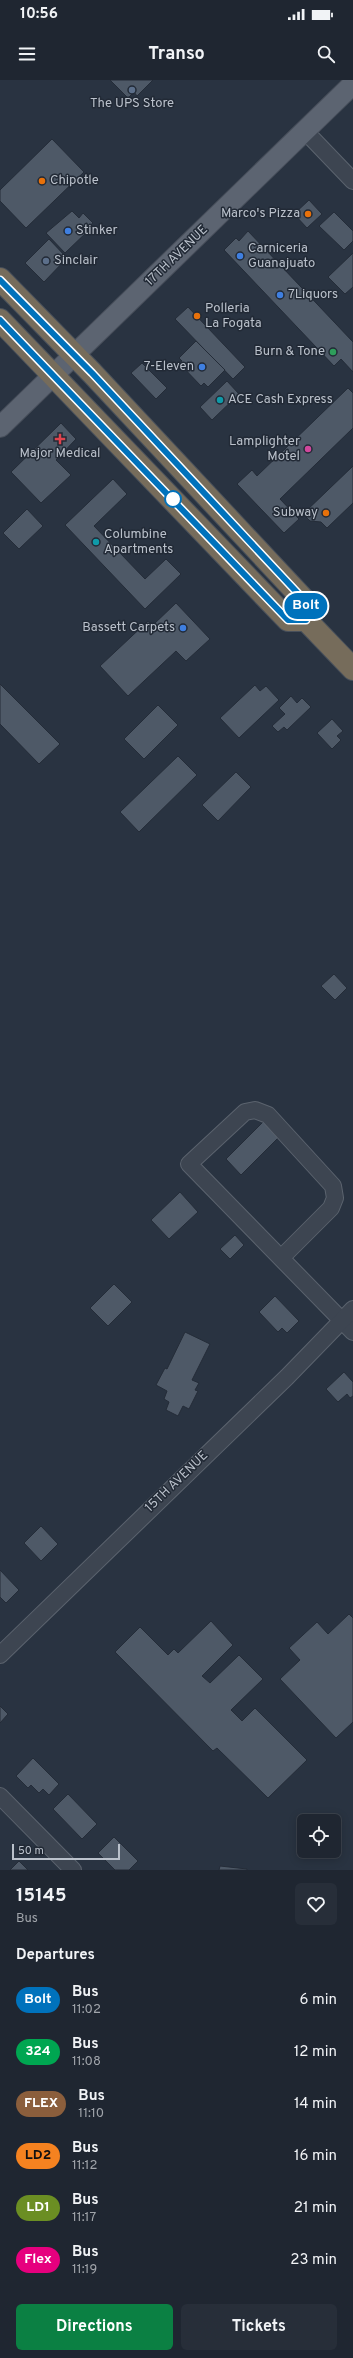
<!DOCTYPE html>
<html lang="en">
<head>
<meta charset="utf-8">
<style>
  :root { --surface:#1f2631; --page:#272e39; --text:#f1f3f6; --muted:#a1a5ab; --line:#3c434d; --accent:#0b8043 }
  body { margin:0; font-family:Overpass,sans-serif; background:var(--page); color:var(--text); height:100vh; display:flex; flex-direction:column; font-size:15px; white-space:nowrap }
  * { box-sizing:border-box; margin:0 }
  p { font-size:13px; color:var(--muted) }
  .icon { flex:none; width:22px; height:22px; fill:none; stroke:currentColor; stroke-width:2; stroke-linecap:round; stroke-linejoin:round }
  .map { position:relative; height:1790px; overflow:hidden }
  .sheet { display:flex; flex-direction:column; background:var(--surface); flex:1 }
  .sheet>* { flex:none }
  .badge { padding:0 8px; border-radius:13px; font-size:14px; line-height:26px }
  .tools { position:absolute; left:297px; top:1734px; display:grid; gap:8px }
  .tools a { display:grid; place-items:center; width:44px; height:44px; border-radius:6px; background:var(--surface); box-shadow:0 2px 10px #0003,0 0 0 1px var(--line); font-size:20px }
  .scale { position:absolute; left:12px; bottom:10px; width:108px; box-sizing:border-box; padding-left:4px; border:2px solid #bac1cb; border-top:0; font-size:11px; line-height:14px; white-space:nowrap; color:#bac1cb; -webkit-text-stroke:3px #222a36; paint-order:stroke }
  .map>.badge { position:absolute; translate:-50% -50%; box-shadow:0 0 0 2px #fff }
  h2 { padding:0 16px; font-size:15px; line-height:36px }
  .round { display:grid; place-items:center; flex:none; width:42px; height:42px; border-radius:6px; background:var(--page) }
  .head { display:flex; align-items:center; justify-content:space-between; height:68px; padding:0 16px }
  h1 { font-size:19px; font-weight:700; line-height:30px }
  .button { display:flex; gap:8px; margin-top:auto; padding:8px 16px }
  .button a { flex:1; height:46px; border-radius:6px; background:var(--accent); color:#fff; font-size:16px; font-weight:700; line-height:46px; text-align:center }
  .button a+a { background:var(--page); color:var(--text) }
  ul { padding:0; list-style:none }
  li { display:flex; align-items:center; gap:12px; height:52px; padding:0 16px }
  li div { flex:1 }
  li b { display:block; font-size:15px }
  li em { font-style:normal }
  li .badge { min-width:44px; font-weight:700; text-align:center }
  .status { display:flex; justify-content:space-between; align-items:center; height:28px; padding:0 20px; background:var(--surface); direction:ltr }
  .status svg { height:11px; fill:currentColor }
  header { display:flex; justify-content:space-between; align-items:center; height:52px; padding:0 16px; background:var(--surface); font-size:18px; font-weight:700 }
  .map>svg:first-child { display:block }
</style>
</head>
<body>
<div class="status"><b>10:56</b><svg viewBox="0 0 49 12"><path d="M0 12V9h3v3zM5 12V6h3v6zM10 12V3h3v9zM15 12V0h3v12zM26 1h20v11H26zM47 4h2v5h-2z"/></svg></div>
<header><svg class="icon" aria-label="menu" viewBox="0 0 24 24"><path d="M4 6h16M4 12h16M4 18h16"/></svg>Transo<svg class="icon" aria-label="search" viewBox="0 0 24 24"><circle cx="10" cy="10" r="6"/><path d="M15 15l6 6"/></svg></header>
<div class="map">
<svg width="353" height="1790" viewBox="0 0 353 1790">
  <rect width="100%" height="100%" fill="#293341"/>
  <!-- building -->
  <g fill="#4e5967" stroke="#242c38">
    <path d="M110,0H153L137,16L134,12L128,18Z"/>
    <path d="M52,59L84,92L26,148L0,121V110Z"/>
    <path d="M309,120L322,134L307,148L294,134Z"/>
    <path d="M72,131L79,138L83,133L93,143L88,147L90,149L65,173L46,153Z"/>
    <path d="M334,132L353,151V161L344,170L319,146Z"/>
    <path d="M248,151L353,262V292L341,279L334,286L224,170L236,158L239,161Z"/>
    <path d="M49,159L67,178L44,202L25,183Z"/>
    <path d="M353,173V207L345,214L328,197Z"/>
    <path d="M188,227L245,287L233,299L175,239Z"/>
    <path d="M196,261L225,290L208,307L204,303L201,306L179,283L182,281L179,278Z"/>
    <path d="M142,283L167,308L156,319L131,293Z"/>
    <path d="M227,301L239,314L212,340L200,327Z"/>
    <path d="M348,308L353,313V348L280,419L299,439L284,453L237,404L252,390L257,396Z"/>
    <path d="M61,343L76,359L56,380L71,395L41,423L11,392Z"/>
    <path d="M353,386V423L327,448L321,442L310,441L303,434Z"/>
    <path d="M113,399L127,414L94,446L145,499L166,479L181,494L145,529L65,445Z"/>
    <path d="M27,429L43,446L19,469L3,453Z"/>
    <path d="M176,523L210,559L186,581L176,571L128,616L100,586L148,541L153,545Z"/>
    <path d="M0,604L60,664L39,684L0,644Z"/>
    <path d="M255,605L260,611L266,606L279,620L239,658L220,638Z"/>
    <path d="M291,616L297,623L302,618L311,627L287,650L284,647L278,652L272,646L285,634L279,628Z"/>
    <path d="M158,625L178,645L144,679L124,659Z"/>
    <path d="M332,639L343,651L337,656L341,660L332,669L317,653Z"/>
    <path d="M178,676L197,695L139,752L120,732Z"/>
    <path d="M236,692L251,707L218,741L202,725Z"/>
    <path d="M334,894L347,908L335,920L321,906Z"/>
    <path d="M265,1040L280,1056L241,1095L226,1079Z"/>
    <path d="M180,1112L198,1132L169,1159L151,1140Z"/>
    <path d="M235,1155L244,1165L230,1179L220,1169Z"/>
    <path d="M114,1204L132,1222L108,1246L90,1228Z"/>
    <path d="M275,1216L299,1241L287,1253L282,1248L278,1252L259,1232Z"/>
    <path d="M185,1252L210,1264L192,1300L199,1303L195,1310L198,1311L189,1329L183,1326L178,1336L166,1330L169,1322L164,1319L167,1311L156,1305L165,1288L167,1289Z"/>
    <path d="M344,1292L353,1302V1316L350,1318L347,1314L338,1322L326,1309Z"/>
    <path d="M41,1446L58,1464L41,1481L24,1463Z"/>
    <path d="M0,1490L19,1510L6,1523L0,1517Z"/>
    <path d="M349,1534L353,1538V1642L336,1658L280,1599L300,1580L289,1568L317,1542L328,1554Z"/>
    <path d="M211,1541L233,1565L202,1596L210,1603L239,1575L263,1599L231,1630L242,1641L255,1628L307,1680L268,1718L217,1668L213,1671L115,1572L140,1547L168,1575L174,1569L178,1573Z"/>
    <path d="M0,1626L8,1634L0,1643Z"/>
    <path d="M33,1678L59,1704L49,1715L43,1709L39,1713L31,1705L28,1708L16,1696Z"/>
    <path d="M68,1714L97,1744L82,1759L53,1729Z"/>
    <path d="M114,1757L138,1781L129,1790H115L98,1773Z"/>
    <path d="M19,1781L28,1790H10Z"/>
    <path d="M220,1786L247,1789V1790H219Z"/>
  </g>
  <g fill="none" stroke-linecap="round" stroke-linejoin="round">
    <defs>
      <g id="minor">
        <path d="M305,51L353,101"/>
        <path d="M281,1178L331,1128L335,1118L333,1106L268,1035L255,1030L245,1032L189,1084L353,1252"/>
        <path d="M0,1575L287,1297L353,1229"/>
        <path d="M0,1716L73,1790"/>
      </g>
      <path id="major" d="M0,347L353,4"/>
      <g id="highway">
        <path d="M0,199L92,293L306,522V540"/>
        <path d="M0,240L288,540H306L353,589"/>
      </g>
    </defs>
    <!-- minor casing -->
    <use href="#minor" stroke="#5b636e" stroke-width="18"/>
    <!-- major casing -->
    <use href="#major" stroke="#474e5a" stroke-width="22"/>
    <!-- highway casing -->
    <use href="#highway" stroke="#48505b" stroke-width="24"/>
    <!-- minor -->
    <use href="#minor" stroke="#3d4551" stroke-width="16"/>
    <!-- major -->
    <use href="#major" stroke="#5c6471" stroke-width="20"/>
    <!-- highway -->
    <use href="#highway" stroke="#766c5b" stroke-width="22"/>
  </g>
  <g fill="none" stroke-linecap="round" stroke-linejoin="round">
    <defs>
      <path id="line" d="M0,200L92,293L306,522V540H288L0,240"/>
    </defs>
    <!-- line casing -->
    <use href="#line" stroke="#fff" stroke-width="9"/>
    <!-- line -->
    <use href="#line" stroke="#0072bc" stroke-width="6"/>
  </g>
  <!-- markers -->
  <g fill="#5c6f8a" stroke="#222a36" stroke-width="1.5">
    <circle cx="132" cy="10" r="4"/>
    <circle cx="46" cy="181" r="4"/>
  </g>
  <g fill="#e8710a" stroke="#222a36" stroke-width="1.5">
    <circle cx="42" cy="101" r="4"/>
    <circle cx="308" cy="134" r="4"/>
    <circle cx="197" cy="236" r="4"/>
    <circle cx="326" cy="433" r="4"/>
  </g>
  <g fill="#3f7fe0" stroke="#222a36" stroke-width="1.5">
    <circle cx="68" cy="151" r="4"/>
    <circle cx="240" cy="176" r="4"/>
    <circle cx="280" cy="215" r="4"/>
    <circle cx="202" cy="287" r="4"/>
    <circle cx="183" cy="548" r="4"/>
  </g>
  <circle fill="#2e9e5b" stroke="#222a36" stroke-width="1.5" cx="333" cy="272" r="4"/>
  <g fill="#0f9aa8" stroke="#222a36" stroke-width="1.5">
    <circle cx="220" cy="320" r="4"/>
    <circle cx="96" cy="462" r="4"/>
  </g>
  <path fill="#e0444e" stroke="#222a36" stroke-width="1.5" d="M58 353h4v4h4v4h-4v4h-4v-4h-4v-4h4z"/>
  <circle fill="#d1479c" stroke="#222a36" stroke-width="1.5" cx="308" cy="369" r="4"/>
  <circle fill="#fff" stroke="#0072bc" stroke-width="2" cx="173" cy="419" r="8"/>
  <g text-anchor="middle" dominant-baseline="central" stroke-width="3" stroke-linejoin="round" paint-order="stroke">
    <!-- poi labels -->
    <g font-size="13" fill="#bac1cb" stroke="#222a36" text-anchor="start">
      <text x="132" y="24" text-anchor="middle">The UPS Store</text>
      <text x="50" y="101">Chipotle</text>
      <text x="300" y="134" text-anchor="end">Marco's Pizza</text>
      <text x="76" y="151">Stinker</text>
      <text x="248" y="169">Carniceria<tspan x="248" dy="15">Guanajuato</tspan></text>
      <text x="54" y="181">Sinclair</text>
      <text x="288" y="215">7Liquors</text>
      <text x="205" y="229">Polleria<tspan x="205" dy="15">La Fogata</tspan></text>
      <text x="325" y="272" text-anchor="end">Burn &amp; Tone</text>
      <text x="194" y="287" text-anchor="end">7-Eleven</text>
      <text x="228" y="320">ACE Cash Express</text>
      <text x="300" y="362" text-anchor="end">Lamplighter<tspan x="300" dy="15">Motel</tspan></text>
      <text x="60" y="374" text-anchor="middle">Major Medical</text>
      <text x="318" y="433" text-anchor="end">Subway</text>
      <text x="104" y="455">Columbine<tspan x="104" dy="15">Apartments</tspan></text>
      <text x="175" y="548" text-anchor="end">Bassett Carpets</text>
    </g>
    <!-- street labels -->
    <g font-size="13" fill="#bac1cb" stroke="#222a36">
      <text transform="translate(177 176) rotate(-44)">17TH AVENUE</text>
      <text transform="translate(177 1402) rotate(-44)">15TH AVENUE</text>
    </g>
  </g>
</svg>
<div class="tools">
<a><svg class="icon" aria-label="locate" viewBox="0 0 24 24"><circle cx="12" cy="12" r="6"/><path d="M12 2v4M12 18v4M2 12h4M18 12h4"/></svg></a>
</div>
<div class="scale">50 m</div>
<b class="badge" style="left:306px;top:526px;background:#0072bc;color:#fff">Bolt</b>
</div>
<section class="sheet">
<div class="head"><div><h1>15145</h1><p>Bus</p></div><a class="round"><svg class="icon" aria-label="heart" viewBox="0 0 24 24"><path d="M12 20l-8-8c-3-5 5-10 8-4 3-6 11-1 8 4z"/></svg></a></div>
<h2>Departures</h2>
<ul>
<li><span class="badge" style="background:#0072bc;color:#fff">Bolt</span><div><b>Bus</b><p>11:02</p></div><em>6 min</em></li>
<li><span class="badge" style="background:#00a651;color:#fff">324</span><div><b>Bus</b><p>11:08</p></div><em>12 min</em></li>
<li><span class="badge" style="background:#8b5e3c;color:#fff">FLEX</span><div><b>Bus</b><p>11:10</p></div><em>14 min</em></li>
<li><span class="badge" style="background:#f58220;color:#111">LD2</span><div><b>Bus</b><p>11:12</p></div><em>16 min</em></li>
<li><span class="badge" style="background:#6b8e23;color:#fff">LD1</span><div><b>Bus</b><p>11:17</p></div><em>21 min</em></li>
<li><span class="badge" style="background:#e6007e;color:#fff">Flex</span><div><b>Bus</b><p>11:19</p></div><em>23 min</em></li>
</ul>
<div class="button"><a>Directions</a><a>Tickets</a></div>
</section>
</body>
</html>
